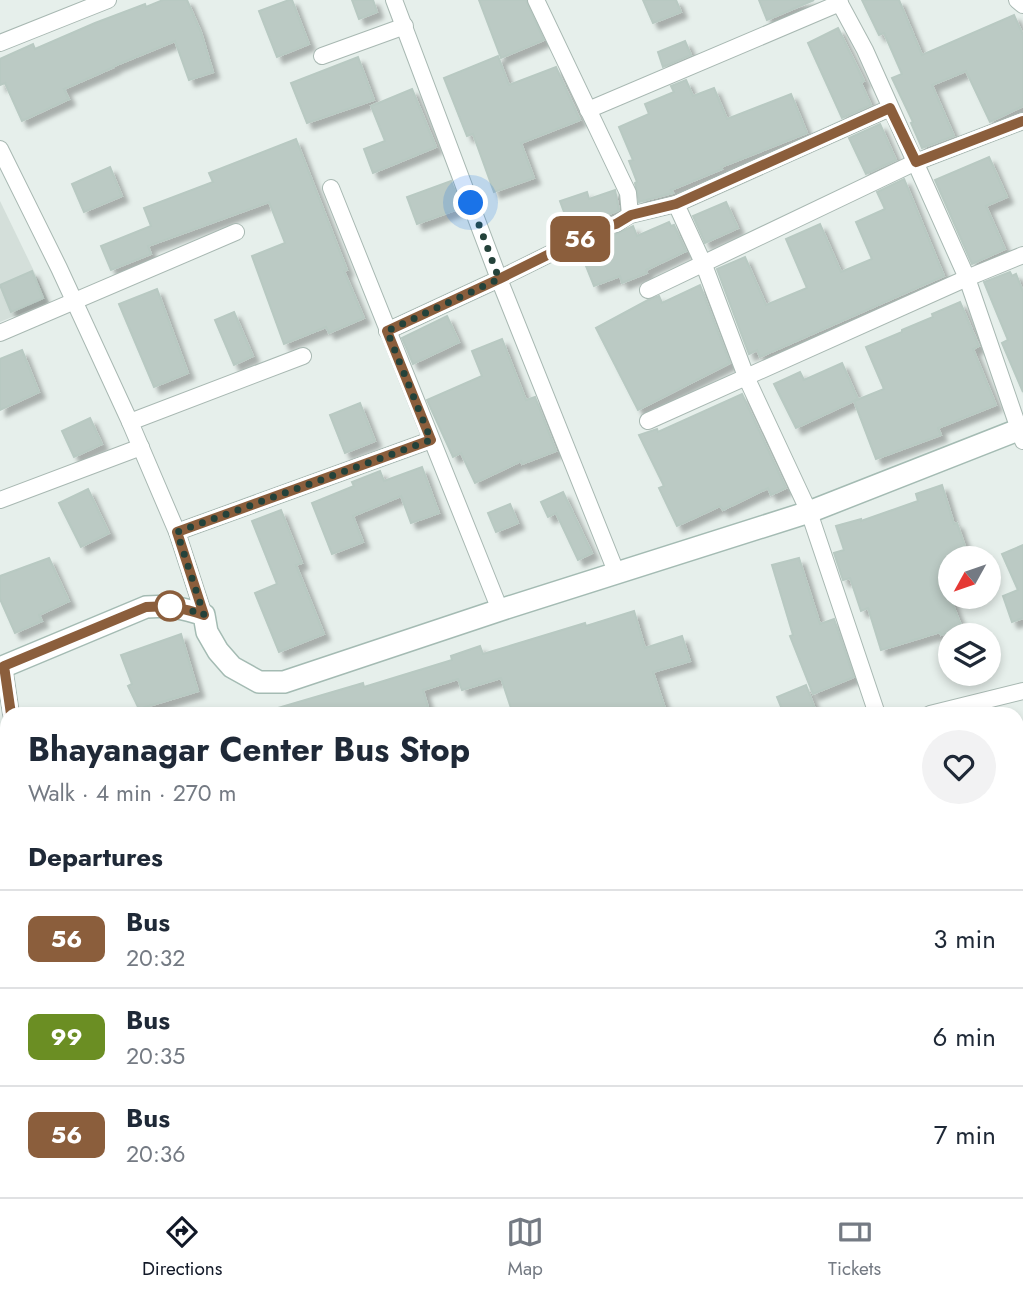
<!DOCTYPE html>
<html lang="en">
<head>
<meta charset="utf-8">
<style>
  :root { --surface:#fff; --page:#f2f2f3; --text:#1f2937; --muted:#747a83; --line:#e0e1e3; --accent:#111827 }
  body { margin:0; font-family:Jost,sans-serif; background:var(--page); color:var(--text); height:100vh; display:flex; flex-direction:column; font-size:26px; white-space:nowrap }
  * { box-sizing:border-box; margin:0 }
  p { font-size:23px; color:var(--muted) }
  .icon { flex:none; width:38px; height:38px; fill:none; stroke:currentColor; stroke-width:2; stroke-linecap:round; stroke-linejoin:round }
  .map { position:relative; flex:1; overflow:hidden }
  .drawer { position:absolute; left:0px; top:707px; width:1024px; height:490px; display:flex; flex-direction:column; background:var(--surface); border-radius:21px 21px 0 0; box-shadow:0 4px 10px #0003 }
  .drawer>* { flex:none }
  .badge { padding:0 14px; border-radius:10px; font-size:24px; line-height:46px }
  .needle { width:46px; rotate:230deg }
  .controls { position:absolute; left:938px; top:546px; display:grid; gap:14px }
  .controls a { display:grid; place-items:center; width:63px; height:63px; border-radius:50%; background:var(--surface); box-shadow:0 4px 10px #0003; font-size:35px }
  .you { position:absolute; width:35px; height:35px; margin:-18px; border:5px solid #fff; border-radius:50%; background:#1a73e8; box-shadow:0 0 0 10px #1a73e833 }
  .map>.badge { position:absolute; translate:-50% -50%; box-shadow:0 0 0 4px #fff }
  h2 { padding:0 28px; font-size:26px; line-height:63px }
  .round { display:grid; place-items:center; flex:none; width:74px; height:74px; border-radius:37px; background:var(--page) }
  .head { display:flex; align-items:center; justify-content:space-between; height:119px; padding:0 28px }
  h1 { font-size:33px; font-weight:700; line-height:52px }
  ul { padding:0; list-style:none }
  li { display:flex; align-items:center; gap:21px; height:98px; padding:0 28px; border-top:2px solid var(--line) }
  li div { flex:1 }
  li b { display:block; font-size:26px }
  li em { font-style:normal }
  li .badge { min-width:77px; font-weight:700; text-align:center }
  .tab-bar { display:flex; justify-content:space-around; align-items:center; height:98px; border-top:2px solid var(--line); background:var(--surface); font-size:19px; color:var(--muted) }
  .tab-bar a { display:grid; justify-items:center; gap:4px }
  .tab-bar .current { color:var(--accent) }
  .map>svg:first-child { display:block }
</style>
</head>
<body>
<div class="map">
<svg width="1023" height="1197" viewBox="0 0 1023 1197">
  <defs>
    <filter id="shadow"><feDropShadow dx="6" dy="6" stdDeviation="2" flood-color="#0004"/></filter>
  </defs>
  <rect width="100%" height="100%" fill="#e6efeb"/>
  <!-- built -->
  <path fill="#d4dfda" d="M0,201L49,302L0,322Z"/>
  <!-- building -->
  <g fill="#bbcac4" stroke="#b8c9c2" stroke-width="2" filter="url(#shadow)">
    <path d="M163,0H187L201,32L213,72L189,80L175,41L114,66V67L64,89L69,99L22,121L5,83L0,85V59L33,44L35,49L95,23L145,4L146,7Z"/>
    <path d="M289,0H292L309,44L277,57L259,11Z"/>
    <path d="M352,0H373L377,12L359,19Z"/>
    <path d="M479,0H526L544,40L501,58Z"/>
    <path d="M643,0H676L681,12L653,23Z"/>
    <path d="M759,0H814L767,20Z"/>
    <path d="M862,0H899L922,55L1014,15L1023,35V106L990,122L966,71L932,85L954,136L922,148L911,123L913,122L892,78L902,74L884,33L879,35Z"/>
    <path d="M838,28L864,81L861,83L871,105L842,118L808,43Z"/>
    <path d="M685,41L691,55L663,67L658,52Z"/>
    <path d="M498,56L509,85L556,67L580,120L521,143L534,178L494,192L473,134L467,136L444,78Z"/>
    <path d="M358,57L374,100L307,123L291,83Z"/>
    <path d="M686,80L693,96L714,88L727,119L791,94L807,133L721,167L722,169L671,190L673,193L639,202L635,183L637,182L629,161L633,160L619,127L649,114L645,104L674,92L671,86Z"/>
    <path d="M412,89L436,147L373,173L364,149L385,141L371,106Z"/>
    <path d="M880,124L896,160L866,174L849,138Z"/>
    <path d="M296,139L347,270L344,271L364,318L329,333L326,327L284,344L252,256L285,243L269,202L148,246L151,254L111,270L101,246L151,226L144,208L213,182L209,173Z"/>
    <path d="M989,157L1007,197L986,206L1005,249L972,264L935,180Z"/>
    <path d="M110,167L122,196L84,212L72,184Z"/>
    <path d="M904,179L944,276L760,357L757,350L749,354L717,269L745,257L766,305L807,288L786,239L820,224L841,272L872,259L856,222L885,209L877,192Z"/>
    <path d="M451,181L461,208L417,224L407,197Z"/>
    <path d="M615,190L619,210L571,231L560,201L587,192L589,199Z"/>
    <path d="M726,202L738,228L705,243L693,216Z"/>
    <path d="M669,222L671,226L674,225L686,251L646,270L647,273L622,283L620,276L594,286L580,251L633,226L637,236Z"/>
    <path d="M32,271L43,298L11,312L0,285Z"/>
    <path d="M1010,272L1012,276L1016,274L1023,292V392L1002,343L1008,340L984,282Z"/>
    <path d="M700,285L730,363L638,410L596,328L648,300L659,296L662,303Z"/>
    <path d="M157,289L188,373L154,387L119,304Z"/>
    <path d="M960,302L979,346L973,349L996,405L938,428L941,435L876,459L854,401L884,389L866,347L902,332V330L933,317L932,314Z"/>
    <path d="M234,312L253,356L234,365L215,320Z"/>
    <path d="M447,316L459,342L413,364L402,338Z"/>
    <path d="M502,339L526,400L535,397L556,451L522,464L521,461L475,483L461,453L453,457L427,400L482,376L472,351Z"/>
    <path d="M22,350L39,392L0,410V359Z"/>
    <path d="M842,363L858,399L796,428L774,384L800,372L804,380Z"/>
    <path d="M742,394L786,488L771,495L768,488L723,510L720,506L677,526L659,488L664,486L639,435L657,429L658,432Z"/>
    <path d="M360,403L375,441L345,453L330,415Z"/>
    <path d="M90,418L102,444L74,457L62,431Z"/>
    <path d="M422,467L439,513L411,523L401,496L353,516L363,542L332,554L312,503L354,486L352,482L380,471L384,481Z"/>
    <path d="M942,485L954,524L957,523L969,558H950V597L962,628L941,635L940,632L881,650L868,608L861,611L850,578L843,580L834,553L844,550L836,526L861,519V521L918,501L916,494Z"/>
    <path d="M88,489L109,533L81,547L59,503Z"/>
    <path d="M563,492L592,553L578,560L556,513L548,517L541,502Z"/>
    <path d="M510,504L518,523L496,532L488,513Z"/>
    <path d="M281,510L302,563L296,565L324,634L279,652L255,593L277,584L252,521Z"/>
    <path d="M1023,545V618L1012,622L1003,596L1018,590L1002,554Z"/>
    <path d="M49,558L69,601L39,615L42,621L15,633L0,599V576Z"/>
    <path d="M799,558L820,624L834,619L854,677L813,694L790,636L793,635L772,565Z"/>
    <path d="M634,611L645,648L682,636L690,661L653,672L667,714H513L501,678L462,690L458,679L423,690L430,714H271V710L363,683L364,687L452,660L451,656L480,646L483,654L585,623L586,626Z"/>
    <path d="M181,634L198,691L139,709L128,686L132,684L121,655Z"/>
    <path d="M806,685L817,714H784L777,697Z"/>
  </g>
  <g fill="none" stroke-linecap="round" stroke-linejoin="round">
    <defs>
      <g id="street">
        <path d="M394,0L499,279L617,574"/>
        <path d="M536,0L628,193L630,215"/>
        <path d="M838,0L865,50L967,278L1023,441"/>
        <path d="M1017,0L1023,5"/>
        <path d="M0,43L108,0"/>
        <path d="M322,56L405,26"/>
        <path d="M588,110L840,3"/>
        <path d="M0,149L59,268L130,422L177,532L204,615"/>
        <path d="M331,188L500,610"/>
        <path d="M676,204L890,108"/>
        <path d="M648,290L916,162L1023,121"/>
        <path d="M387,331L499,279L604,227L616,224L630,215L676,204L704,265L747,379L809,512L877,714"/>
        <path d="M0,333L236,232"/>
        <path d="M648,421L967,278L1023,255"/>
        <path d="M130,422L303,356"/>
        <path d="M0,500L141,447"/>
        <path d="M177,532L431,440"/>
        <path d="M4,666L11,714"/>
        <path d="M930,714L1023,691"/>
        <path d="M1017,806L1023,803"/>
        <path d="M0,859L7,856"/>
        <path d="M1017,927L1023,925"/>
        <path d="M1017,1117L1023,1115"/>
        <path d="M0,1127L7,1124"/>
        <path d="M410,1190L412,1197"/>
        <path d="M774,1197L795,1190"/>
      </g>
      <path id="secondary" d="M0,668L146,607C167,605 183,608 204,615L207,632L218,651L232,667L259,682H284L500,610L809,512L1023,428"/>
    </defs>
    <!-- street casing -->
    <use href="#street" stroke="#a8b8b2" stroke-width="18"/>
    <!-- secondary casing -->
    <use href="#secondary" stroke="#a4bbb3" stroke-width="24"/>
    <!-- street -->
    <use href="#street" stroke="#fff" stroke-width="16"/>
    <!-- secondary -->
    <use href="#secondary" stroke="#fff" stroke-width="21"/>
  </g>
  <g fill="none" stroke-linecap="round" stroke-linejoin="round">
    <defs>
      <path id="line" d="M11,714L4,666L146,607C167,605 183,608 204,615L177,532L431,440L387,331L499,279L604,227L616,224L631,215L676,204L890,108L916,162L1023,121"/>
    </defs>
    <!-- line casing -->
    <use href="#line" stroke="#fff" stroke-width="16"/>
    <!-- line -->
    <use href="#line" stroke="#8b5e3c" stroke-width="10"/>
    <!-- walk -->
    <path stroke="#24423a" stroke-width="7" stroke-dasharray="0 12.6" d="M170,606L163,605L181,607L204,615L177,532L431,440L387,331L499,279L471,203"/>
  </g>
  <!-- markers -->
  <circle fill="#fff" stroke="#8b5e3c" stroke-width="3.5" cx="170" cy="606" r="14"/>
</svg>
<div class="controls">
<a><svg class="needle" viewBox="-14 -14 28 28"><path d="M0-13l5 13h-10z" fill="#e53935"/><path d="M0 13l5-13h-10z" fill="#747a83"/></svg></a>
<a><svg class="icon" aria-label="layers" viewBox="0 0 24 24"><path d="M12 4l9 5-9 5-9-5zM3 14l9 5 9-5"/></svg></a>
</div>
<div class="you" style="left:471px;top:203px"></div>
<b class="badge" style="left:580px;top:239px;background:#8b5e3c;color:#fff">56</b>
<section class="drawer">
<div class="head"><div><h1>Bhayanagar Center Bus Stop</h1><p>Walk · 4 min · 270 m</p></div><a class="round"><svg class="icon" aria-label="heart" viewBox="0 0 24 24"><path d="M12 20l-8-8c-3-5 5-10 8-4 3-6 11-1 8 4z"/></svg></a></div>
<h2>Departures</h2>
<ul>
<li><span class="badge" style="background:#8b5e3c;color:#fff">56</span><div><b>Bus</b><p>20:32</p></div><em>3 min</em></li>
<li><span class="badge" style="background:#6b8e23;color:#fff">99</span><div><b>Bus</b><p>20:35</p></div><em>6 min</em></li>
<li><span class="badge" style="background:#8b5e3c;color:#fff">56</span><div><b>Bus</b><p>20:36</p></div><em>7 min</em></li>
</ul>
</section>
</div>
<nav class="tab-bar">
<a class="current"><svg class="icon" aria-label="directions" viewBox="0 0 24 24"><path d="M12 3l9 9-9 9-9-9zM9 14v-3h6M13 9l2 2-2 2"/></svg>Directions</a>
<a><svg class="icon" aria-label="map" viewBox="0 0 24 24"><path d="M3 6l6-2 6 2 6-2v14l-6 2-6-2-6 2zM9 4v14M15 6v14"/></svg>Map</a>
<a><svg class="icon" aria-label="tickets" viewBox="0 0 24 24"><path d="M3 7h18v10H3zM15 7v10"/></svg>Tickets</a>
</nav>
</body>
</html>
